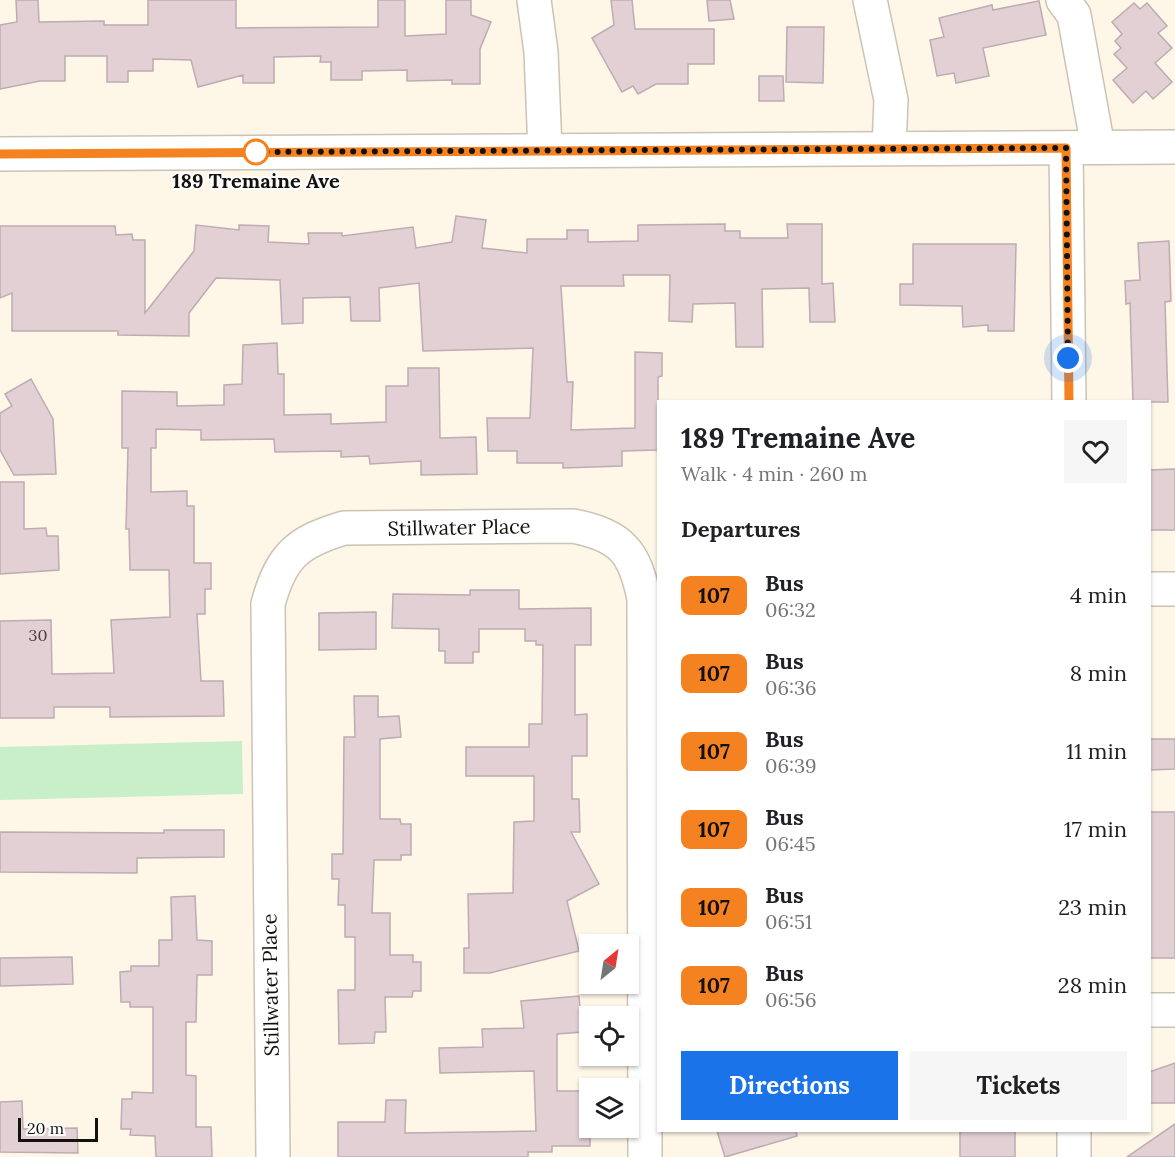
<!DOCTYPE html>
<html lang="en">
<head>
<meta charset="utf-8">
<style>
  :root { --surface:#fff; --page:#f6f6f6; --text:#202124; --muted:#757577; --accent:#1a73e8 }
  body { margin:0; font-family:Lora,serif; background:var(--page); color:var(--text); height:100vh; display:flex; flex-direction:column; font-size:22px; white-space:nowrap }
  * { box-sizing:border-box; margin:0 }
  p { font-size:20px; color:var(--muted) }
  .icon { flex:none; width:33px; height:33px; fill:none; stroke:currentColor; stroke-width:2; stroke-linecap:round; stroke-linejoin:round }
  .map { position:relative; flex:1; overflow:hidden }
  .drawer { position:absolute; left:657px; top:400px; width:494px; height:732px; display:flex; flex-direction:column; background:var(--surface); border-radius:0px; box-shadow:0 2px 4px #0004 }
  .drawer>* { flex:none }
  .badge { padding:0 12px; border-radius:9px; font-size:21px; line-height:39px }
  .needle { width:39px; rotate:30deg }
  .tools { position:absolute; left:579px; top:934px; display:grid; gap:12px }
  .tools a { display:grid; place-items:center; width:60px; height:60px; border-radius:0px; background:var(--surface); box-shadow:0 2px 4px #0004; font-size:30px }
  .scale { position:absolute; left:18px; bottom:15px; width:80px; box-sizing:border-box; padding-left:6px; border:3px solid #14120d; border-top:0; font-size:16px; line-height:21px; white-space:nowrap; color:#14120d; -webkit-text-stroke:4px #fff; paint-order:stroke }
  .you { position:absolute; width:30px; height:30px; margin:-15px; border:4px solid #fff; border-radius:50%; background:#1a73e8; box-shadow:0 0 0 9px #1a73e833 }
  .map>.badge { position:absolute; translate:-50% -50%; box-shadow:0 0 0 3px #fff }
  h2 { padding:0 24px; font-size:22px; line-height:54px }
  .round { display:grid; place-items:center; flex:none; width:63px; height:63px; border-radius:0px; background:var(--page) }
  .summary { display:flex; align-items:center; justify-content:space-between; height:102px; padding:0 24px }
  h1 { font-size:28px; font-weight:700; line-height:45px }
  .action { display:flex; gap:12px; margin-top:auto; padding:12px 24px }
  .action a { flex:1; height:69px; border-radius:0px; background:var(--accent); color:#fff; font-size:24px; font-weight:700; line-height:69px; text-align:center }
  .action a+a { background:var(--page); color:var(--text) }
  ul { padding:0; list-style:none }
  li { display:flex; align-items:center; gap:18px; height:78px; padding:0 24px }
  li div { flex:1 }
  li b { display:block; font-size:22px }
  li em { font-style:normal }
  li .badge { min-width:66px; font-weight:700; text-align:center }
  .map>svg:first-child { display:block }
</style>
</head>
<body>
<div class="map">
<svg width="1175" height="1157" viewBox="0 0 1175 1157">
  <rect width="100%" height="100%" fill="#fef6e7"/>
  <!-- green -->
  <path fill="#c8efc7" d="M242,741L243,794L0,800V747Z"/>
  <!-- building -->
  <g fill="#e2d0d5" stroke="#bdacb1" stroke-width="1.5">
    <path d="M16,0H38L39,22L104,21V25H148V0H236V28L378,27V0H405V36L446,34V0H471V15L491,22L480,49V84H452V80L407,81V70L362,71V80H331V62H320L321,56L274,57V83H243V75L198,87L191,60L153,59V71H128V82H107V56H65V81H40L0,89V25L17,22Z"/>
    <path d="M611,0H632L635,29H714V64H688V84H656L638,94L633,86L622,92L592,38L614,25Z"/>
    <path d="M707,0H730L734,19L709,21Z"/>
    <path d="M1039,1L1046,35L983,48L989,76L956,83L954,73L937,76L930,40L944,37L939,18L992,5L993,10Z"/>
    <path d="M1134,3L1140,9L1147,3L1167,26L1158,33L1172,48L1155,63L1172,82L1153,99L1146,91L1133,103L1113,80L1127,68L1114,54L1121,48L1115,41L1122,34L1112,22Z"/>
    <path d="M787,27H824L823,83L786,82Z"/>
    <path d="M759,76H783L784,101H759Z"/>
    <path d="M456,216L486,220L482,248L527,253V239H567V230H588V242L638,241V225L725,224V231H740V238H788L787,224H822V284L833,283L835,322H810L809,288L762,289L763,347H736L735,303L693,304L692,322L669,321L670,275H623L624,286H561L567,382H573L571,430L635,428V352L662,353V376L658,377V450L622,451V466L563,468V463H517V451H488L487,418H530L533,348L423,351L419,283L379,288L380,321H351L350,297L303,298V323L282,324L280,280L216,278L189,313V336L118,335V331H12V293L0,298V226H115L116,235L132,234L133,240H145V313L194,251L196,225L239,230V225L269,226L268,242L309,244L308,233H342V236L413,227L416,248L452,242Z"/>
    <path d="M1169,241L1171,301L1165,302L1168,402H1133L1130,303L1126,304L1125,281L1140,280L1138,243Z"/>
    <path d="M913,244H1016L1014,331H988V325L963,327L962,306L900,305V284H913Z"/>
    <path d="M277,343L278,374H284V415L331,414V424L386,422V386H408V368H439L440,438L476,437L477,474L421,475V461L370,464L369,456L341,457V451L275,452L274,439L201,440V430L156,429V448H151V492L187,491V506H194V563H211V589H205V614H197L201,681H223L224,716L110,717V707H54V718H0V621L51,620L52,674L114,673L111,620L170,617L169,570H130L129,529H126L128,448H122V391L177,392V406L224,405V385L242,384L243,345Z"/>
    <path d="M31,379L53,419L56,474L14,475L0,450V413L12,406L5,394Z"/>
    <path d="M1175,469V530H1149V470Z"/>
    <path d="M0,482H24V529L46,528L47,536H58L59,570L0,574Z"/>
    <path d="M470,590H519V609L591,608V645H575V715L587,714V756H572V799H579L580,832H571L599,884L567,901L579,951L490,973H464V948H469L468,894L513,893L514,822L534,821V776H466V747H529V724H542L543,645H536V641H525V629H479V652H473V663H445V651H439V629L392,628L393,594L470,595Z"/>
    <path d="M376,612V649L319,650V613Z"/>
    <path d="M354,696H378V717L399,716L401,737L380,739V819H400L401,824H411V855H401V860H374L372,913H390V955H413V962H421V991H413L412,997H385L386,1032H375L374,1043L339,1044L338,990H355V937H345V905H338L339,879H332V854H343L344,737H355Z"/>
    <path d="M1149,739H1175V769L1149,770Z"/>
    <rect x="1149" y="812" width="26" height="146"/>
    <path d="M164,830H224V857L137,858V873L0,872V832L164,833Z"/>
    <path d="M195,896L197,940L212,941V975H197L196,1022H186V1075L196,1076V1127H211L212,1157H156L155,1136L130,1135L131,1129H121L122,1099H132V1092L153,1093V1007H130V1002H121L120,972L131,971V966H159V940H172L171,897Z"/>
    <path d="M72,957L73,984L0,986V958Z"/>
    <path d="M579,996L582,1032L557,1034V1091H586V1111H590V1146H552V1152H528V1157H338V1122H385L386,1100H406L405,1133L536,1131L534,1071L440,1073L439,1048L483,1047L482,1029L524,1028L521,1001Z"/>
    <path d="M1175,1063V1103H1149V1072Z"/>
    <path d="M22,1101L23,1129L77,1128L78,1153L0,1152V1102Z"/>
    <path d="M1175,1124V1157H1127Z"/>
    <path d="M717,1131H796L797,1136L725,1157Z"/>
    <rect x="960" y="1131" width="55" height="26"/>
  </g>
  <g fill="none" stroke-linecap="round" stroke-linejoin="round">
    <defs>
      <g id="minor">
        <path d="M534,0L541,52L545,150"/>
        <path d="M870,0L891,100L889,148"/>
        <path d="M1063,0L1074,15L1098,147"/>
        <path d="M1066,148L1069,402"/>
        <path d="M1149,589H1175"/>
        <path d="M1149,1010H1175"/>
        <path d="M1074,1131V1157"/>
        <path d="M273,1157L268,604C281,556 297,542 344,528L573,526C621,535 635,552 644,599L645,1157"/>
      </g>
      <path id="major" d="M0,154L1175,147"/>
    </defs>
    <!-- minor casing -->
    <use href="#minor" stroke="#cbc3b5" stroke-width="36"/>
    <!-- major casing -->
    <use href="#major" stroke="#cbc3b5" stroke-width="36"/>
    <!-- minor -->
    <use href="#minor" stroke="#fff" stroke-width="33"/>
    <!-- major -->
    <use href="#major" stroke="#fff" stroke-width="33"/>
  </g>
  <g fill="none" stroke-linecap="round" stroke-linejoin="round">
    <defs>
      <path id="line" d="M0,154L1066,148L1069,402"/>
    </defs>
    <!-- line casing -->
    <use href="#line" stroke="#fff" stroke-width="14"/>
    <!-- line -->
    <use href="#line" stroke="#f58220" stroke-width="9"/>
    <!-- walk -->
    <path stroke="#14120d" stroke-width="6" stroke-dasharray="0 10.8" d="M256,152L1066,148L1068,358"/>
  </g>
  <!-- markers -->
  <circle fill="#fff" stroke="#f58220" stroke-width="3" cx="256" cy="152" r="12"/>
  <g text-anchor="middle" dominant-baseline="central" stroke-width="4.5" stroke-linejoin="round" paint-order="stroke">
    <!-- number labels -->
    <g font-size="16" fill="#48423f">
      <text x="38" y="635">30</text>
    </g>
    <!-- stop labels -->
    <g font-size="20" font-weight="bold" fill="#14120d" stroke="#fff">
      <text x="256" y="180">189 Tremaine Ave</text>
    </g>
    <!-- street labels -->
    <g font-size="20" fill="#14120d" stroke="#fff">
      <text transform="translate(459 527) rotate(-1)">Stillwater Place</text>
      <text transform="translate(270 985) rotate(-91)">Stillwater Place</text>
    </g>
  </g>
</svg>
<div class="tools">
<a><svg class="needle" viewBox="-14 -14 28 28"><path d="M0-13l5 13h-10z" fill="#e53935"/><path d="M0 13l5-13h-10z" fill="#757577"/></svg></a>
<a><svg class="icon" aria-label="locate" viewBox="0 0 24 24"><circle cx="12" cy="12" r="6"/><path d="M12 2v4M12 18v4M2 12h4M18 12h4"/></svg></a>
<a><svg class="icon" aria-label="layers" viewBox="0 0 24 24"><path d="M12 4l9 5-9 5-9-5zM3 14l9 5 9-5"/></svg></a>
</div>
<div class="scale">20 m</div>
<div class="you" style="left:1068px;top:358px"></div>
<section class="drawer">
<div class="summary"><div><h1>189 Tremaine Ave</h1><p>Walk · 4 min · 260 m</p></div><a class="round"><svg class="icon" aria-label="heart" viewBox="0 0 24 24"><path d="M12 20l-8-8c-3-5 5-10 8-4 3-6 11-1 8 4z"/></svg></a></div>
<h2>Departures</h2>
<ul>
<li><span class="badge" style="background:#f58220;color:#111">107</span><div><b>Bus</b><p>06:32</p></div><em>4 min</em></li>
<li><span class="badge" style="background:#f58220;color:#111">107</span><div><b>Bus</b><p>06:36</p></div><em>8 min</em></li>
<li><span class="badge" style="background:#f58220;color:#111">107</span><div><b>Bus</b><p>06:39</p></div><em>11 min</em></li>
<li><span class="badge" style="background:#f58220;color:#111">107</span><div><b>Bus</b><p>06:45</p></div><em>17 min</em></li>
<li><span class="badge" style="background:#f58220;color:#111">107</span><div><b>Bus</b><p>06:51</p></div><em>23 min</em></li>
<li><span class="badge" style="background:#f58220;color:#111">107</span><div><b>Bus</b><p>06:56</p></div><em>28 min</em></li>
</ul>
<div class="action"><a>Directions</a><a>Tickets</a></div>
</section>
</div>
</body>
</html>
